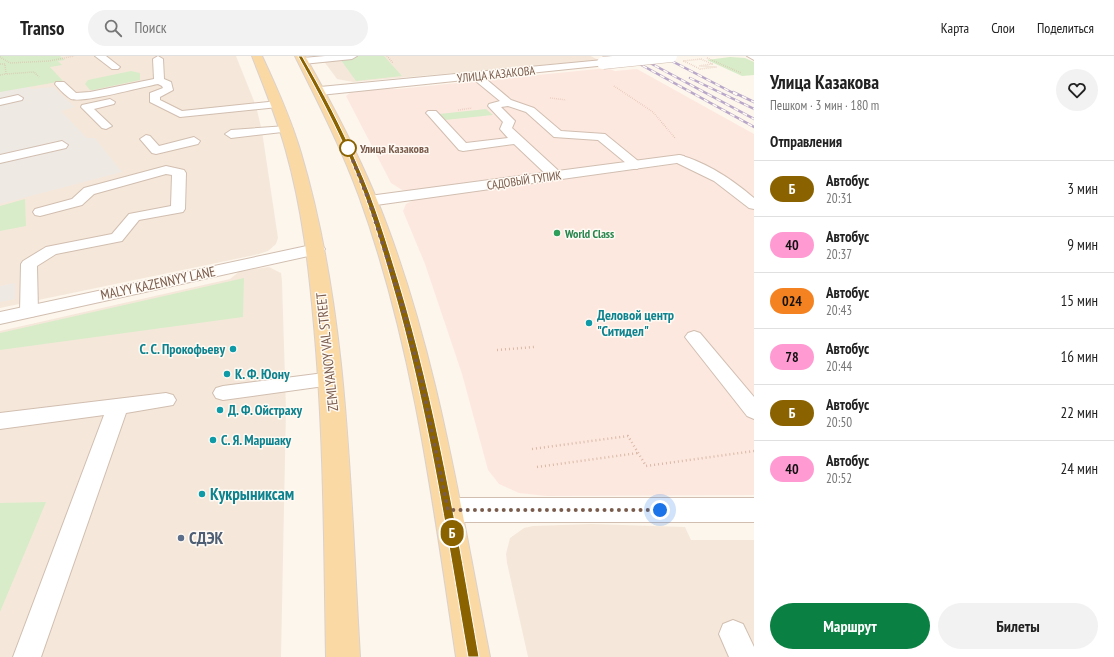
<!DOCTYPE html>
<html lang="ru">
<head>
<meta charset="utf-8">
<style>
  :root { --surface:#fff; --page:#f2f2f2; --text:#222; --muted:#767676; --line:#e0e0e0; --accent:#0b8043 }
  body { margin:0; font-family:"PT Sans Narrow",sans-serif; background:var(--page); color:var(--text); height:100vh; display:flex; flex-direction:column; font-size:15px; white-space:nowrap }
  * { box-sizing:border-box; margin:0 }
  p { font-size:13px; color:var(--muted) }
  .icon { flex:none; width:22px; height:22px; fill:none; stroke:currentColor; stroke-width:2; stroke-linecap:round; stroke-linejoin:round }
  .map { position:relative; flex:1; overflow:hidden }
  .side { display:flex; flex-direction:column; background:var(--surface); width:360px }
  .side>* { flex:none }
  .badge { padding:0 8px; border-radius:13px; font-size:14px; line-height:26px }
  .you { position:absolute; width:20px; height:20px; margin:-10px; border:3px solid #fff; border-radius:50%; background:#1a73e8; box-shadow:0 0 0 6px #1a73e833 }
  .map>.badge { position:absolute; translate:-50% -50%; box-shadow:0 0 0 2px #fff }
  h2 { padding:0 16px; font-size:15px; line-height:36px }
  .round { display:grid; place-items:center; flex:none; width:42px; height:42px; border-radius:21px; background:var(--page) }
  .summary { display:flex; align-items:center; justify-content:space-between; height:68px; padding:0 16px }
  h1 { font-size:19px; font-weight:600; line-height:30px }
  .primary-button { display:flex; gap:8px; margin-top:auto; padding:8px 16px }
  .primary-button a { flex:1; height:46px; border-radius:24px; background:var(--accent); color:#fff; font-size:16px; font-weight:600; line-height:46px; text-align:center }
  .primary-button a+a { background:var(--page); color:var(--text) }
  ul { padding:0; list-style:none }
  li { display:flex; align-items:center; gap:12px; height:56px; padding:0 16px; border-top:1px solid var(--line) }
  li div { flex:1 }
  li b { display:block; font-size:15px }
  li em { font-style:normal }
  li .badge { min-width:44px; font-weight:700; text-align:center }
  header { display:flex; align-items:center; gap:24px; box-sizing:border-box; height:56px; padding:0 20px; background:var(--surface); border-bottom:1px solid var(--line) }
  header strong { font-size:19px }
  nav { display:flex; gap:22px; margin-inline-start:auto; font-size:14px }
  .search { width:280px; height:36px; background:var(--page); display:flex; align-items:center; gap:10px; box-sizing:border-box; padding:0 14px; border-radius:22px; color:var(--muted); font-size:15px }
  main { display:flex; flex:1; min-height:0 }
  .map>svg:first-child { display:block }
</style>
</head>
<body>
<header>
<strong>Transo</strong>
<div class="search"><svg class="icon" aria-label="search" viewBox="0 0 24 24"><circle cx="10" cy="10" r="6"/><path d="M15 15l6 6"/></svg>Поиск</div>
<nav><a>Карта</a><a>Слои</a><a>Поделиться</a></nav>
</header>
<main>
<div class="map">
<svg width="754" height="601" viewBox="0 0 754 601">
  <rect width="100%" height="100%" fill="#fdf6ec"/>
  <!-- residential -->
  <g fill="#f5e8da">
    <path d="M0,0H236L256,50L262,75L278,182L276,188L268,195L259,198L0,252Z"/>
    <path d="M320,0H591L598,4L353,26L337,23Z"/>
    <path d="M269,211L281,217L282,225L286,353L281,601H0V275L230,223L240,215Z"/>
    <path d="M591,468L685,471L691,484H754V601H528L507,507L506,498L510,482L524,472L533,470Z"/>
  </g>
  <!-- commercial -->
  <path fill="#fde8e0" d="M607,12L615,15L637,13L754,78V439L546,440L519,437L499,428L488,414L462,318L425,208L403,155L406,148L416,143L677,108L667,101L410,135L402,134L391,127L346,40L352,35L379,32L397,33Z"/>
  <!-- industrial -->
  <g fill="#efe9e4">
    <path d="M28,30L31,33L53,31L75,51L61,55L87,82H95L122,116L0,148V36Z"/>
    <path d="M15,227V243L0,246V230Z"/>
  </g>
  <!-- green -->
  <g fill="#d8ecc9">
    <path d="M0,0H60L65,4L58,5L62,9L50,11L63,25L0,36Z"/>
    <path d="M338,0H384L402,20L356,25Z"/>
    <path d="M730,1L745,2L754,6V19L742,20L707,4Z"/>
    <path d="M131,15L140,17V24L93,34H90L85,28L88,24Z"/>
    <path d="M486,53L493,59L445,64L439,58Z"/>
    <path d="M25,143L26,170L0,175V150Z"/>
    <path d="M244,222L243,261L0,294V277Z"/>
    <path d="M46,446L0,556V447Z"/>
  </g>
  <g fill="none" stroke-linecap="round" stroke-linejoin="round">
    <defs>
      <g id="service">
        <path d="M95,0H106L120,11L118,13H112Z"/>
        <path d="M158,0L163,3L164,23L171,26L173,34L160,41V44L182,55L278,45L283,48L278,51L180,61L150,46V37L163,32L162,30L158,28C142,31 84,47 71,43C66,40 59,33 55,28L56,26H64L76,37L90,36L154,23L153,3Z"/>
        <path d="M325,0H357L352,3L303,8L298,5L303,2Z"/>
        <path d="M747,0H754V4Z"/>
        <path d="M476,17L480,18L511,44L534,52L561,75L605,78L643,109L637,113L632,112L598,84L554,81L526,56L508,50L501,51L515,65L512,72L561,117L563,120L561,123H551L514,88L463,95L459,94L428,59L426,57L428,55H436L466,87L508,82L500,73L503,66L488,50L489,48L500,45L472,22L471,20Z"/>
        <path d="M18,39L23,42L22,44L0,49V43Z"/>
        <path d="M110,43L115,46L114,48L94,53L112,70L106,73L102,72L81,51L82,49Z"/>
        <path d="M287,70L293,73L291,75L231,82L225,78L231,74Z"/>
        <path d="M146,79L150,80L159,90L194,81L200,85L198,88L156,98L152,97L140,83Z"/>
        <path d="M62,85L68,89L66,92L0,107V99Z"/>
        <path d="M679,99C706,106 733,124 754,142V153L749,152L714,125L675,106L673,103Z"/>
        <path d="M166,110L184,114L186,117L185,153L183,156L139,164L122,185L56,198L37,210L38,256L35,260L29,261L23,260L20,256L21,208L23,205L46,191L112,178L129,158L171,150L172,119L166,118L94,138L82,149L40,160L35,159L33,156L35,153L72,143L84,132Z"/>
        <path d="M694,275L700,277L754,341V363L747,360L688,285L685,281L688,277Z"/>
        <path d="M332,316L339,318L342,323L339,328L223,344L216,342L213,337L216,332L223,330Z"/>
        <path d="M166,337L173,339L176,344L173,349L126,357L41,601H13L104,359L0,373V357Z"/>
        <path d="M733,564L743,568L754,591V601H729L719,578L723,568Z"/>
      </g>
      <g id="minor">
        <path d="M679,99L684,100L686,103L684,106L369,150L363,148L361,145L363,142L369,140Z"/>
        <path d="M316,188L322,189L325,193L322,197L0,268V256Z"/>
        <path d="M448,442H754V466H448L438,462L434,454L438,446Z"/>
      </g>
      <path id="tertiary" d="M603,4L607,5L608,7L607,9L320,39L314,35L320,31Z"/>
      <g id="primary">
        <path d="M252,0H262C277,32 291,63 301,97C349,258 350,434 360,601H326C324,491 324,380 314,270C309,211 302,152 286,95C277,62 264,31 252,0Z"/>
        <path d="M295,0H305C331,46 355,91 375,139C435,284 460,448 490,601H456C433,446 413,288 359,140C341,91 318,46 295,0Z"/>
      </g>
    </defs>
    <!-- service casing -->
    <use href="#service" stroke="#d1beb0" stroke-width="2"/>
    <!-- minor casing -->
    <use href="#minor" stroke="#d1beb0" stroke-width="2"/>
    <!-- tertiary casing -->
    <use href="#tertiary" stroke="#d1beb0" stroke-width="2"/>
    <!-- primary casing -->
    <use href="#primary" stroke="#dad1cd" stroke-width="2"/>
    <!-- path-far1 -->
    <g stroke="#d9b8a5" stroke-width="1.5" stroke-dasharray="0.5 1.5" stroke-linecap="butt">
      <path d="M387,0L393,7"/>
      <path d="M0,1L10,7L49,5L74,0"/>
      <path d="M707,2L741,17"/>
      <path d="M701,3L712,8L699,10L717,11L700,13L684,5Z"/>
      <path d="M0,8H5L6,18L34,16L39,21"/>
      <path d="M0,19L6,18"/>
      <path d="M614,30L653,56L675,82"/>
      <path d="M550,42L566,44"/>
      <path d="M458,54L472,52"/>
    </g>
    <!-- path -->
    <g stroke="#d9b8a5" stroke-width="2.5" stroke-dasharray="1 3" stroke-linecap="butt">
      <path d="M497,294L534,291"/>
      <path d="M532,393L628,380L646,410L754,395"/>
      <path d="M537,411L638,397"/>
    </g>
    <!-- service -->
    <use href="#service" fill="#fff" fill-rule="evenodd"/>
    <!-- minor -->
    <use href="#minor" fill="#fff" fill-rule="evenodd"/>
    <!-- tertiary -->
    <use href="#tertiary" fill="#fff" fill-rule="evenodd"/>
    <!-- primary -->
    <use href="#primary" fill="#fbd9a5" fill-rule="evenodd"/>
    <defs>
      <g id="rail">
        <path d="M625,0L754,71"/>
        <path d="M637,0L754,63"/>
        <path d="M662,0L737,39"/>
        <path d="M690,22L754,53"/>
        <path d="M733,36L754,46"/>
      </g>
    </defs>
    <!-- rail casing -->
    <use href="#rail" stroke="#b9a8c9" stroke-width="2.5"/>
    <!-- rail -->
    <use href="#rail" stroke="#fffaf3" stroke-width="1.5" stroke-dasharray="5" stroke-linecap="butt"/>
    <defs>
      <path id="tertiary-bridge" d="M603,7L671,0"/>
    </defs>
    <!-- tertiary-bridge casing -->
    <use href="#tertiary-bridge" stroke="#d1beb0" stroke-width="13" stroke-linecap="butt"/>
    <!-- tertiary-bridge -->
    <use href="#tertiary-bridge" stroke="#fff" stroke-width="12"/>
  </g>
  <!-- line -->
  <path fill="#8a6200" stroke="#fff" d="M298,0H302C323,36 342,72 358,110C375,147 387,188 399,227C436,349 457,475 479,601H468C446,474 427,347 391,224C380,186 369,147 353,110C337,72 318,36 298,0Z"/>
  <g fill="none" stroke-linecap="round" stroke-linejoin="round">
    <!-- walk -->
    <path stroke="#7a5c4d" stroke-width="4" stroke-dasharray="0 7.2" d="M348,92L369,145L402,249L422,327L448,454H660"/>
  </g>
  <!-- markers -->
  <circle fill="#fff" stroke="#8a6200" stroke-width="2" cx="348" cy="92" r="8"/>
  <circle fill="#2e9e5b" stroke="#fffaf3" stroke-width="1.5" cx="557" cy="177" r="4"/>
  <g fill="#0f9aa8" stroke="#fffaf3" stroke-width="1.5">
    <circle cx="589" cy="267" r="4"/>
    <circle cx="233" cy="293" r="4"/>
    <circle cx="227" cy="318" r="4"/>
    <circle cx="220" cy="354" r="4"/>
    <circle cx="213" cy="384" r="4"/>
    <circle cx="202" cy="438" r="4"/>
  </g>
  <circle fill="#5c6f8a" stroke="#fffaf3" stroke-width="1.5" cx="181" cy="482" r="4"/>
  <g text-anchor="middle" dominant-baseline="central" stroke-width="3" stroke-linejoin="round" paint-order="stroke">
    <!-- far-street labels -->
    <g font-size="12" fill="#7a5c4d" stroke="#fffaf3">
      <text transform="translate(496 18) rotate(-6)">УЛИЦА КАЗАКОВА</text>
      <text transform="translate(524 124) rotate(-8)">САДОВЫЙ ТУПИК</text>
    </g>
    <!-- far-stop labels -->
    <g font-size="12" font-weight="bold" fill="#7a5c4d" stroke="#fffaf3" text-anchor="start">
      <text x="360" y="92">Улица Казакова</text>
    </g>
    <!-- far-leisure labels -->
    <g font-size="12" font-weight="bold" fill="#27864d" stroke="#fffaf3" text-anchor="start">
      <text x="565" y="177">World Class</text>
    </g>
    <!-- street labels -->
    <g font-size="14" fill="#7a5c4d" stroke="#fffaf3">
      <text transform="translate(158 227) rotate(-12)">MALYY KAZENNYY LANE</text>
      <text transform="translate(327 296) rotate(-96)">ZEMLYANOY VAL STREET</text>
    </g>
    <!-- culture labels -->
    <g font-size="14" font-weight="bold" fill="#0d838f" stroke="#fffaf3" text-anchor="start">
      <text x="597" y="259">Деловой центр<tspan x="597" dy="16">"Ситидел"</tspan></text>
      <text x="225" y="293" text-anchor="end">С. С. Прокофьеву</text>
      <text x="235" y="318">К. Ф. Юону</text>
      <text x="228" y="354">Д. Ф. Ойстраху</text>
      <text x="221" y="384">С. Я. Маршаку</text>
    </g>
    <!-- near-culture labels -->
    <g font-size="17" font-weight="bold" fill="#0d838f" stroke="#fffaf3" text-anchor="start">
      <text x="210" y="438">Кукрыниксам</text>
    </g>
    <!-- near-service labels -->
    <g font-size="17" font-weight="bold" fill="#4e5e75" stroke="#fffaf3" text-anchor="start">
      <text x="189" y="482">СДЭК</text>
    </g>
  </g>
</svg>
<div class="you" style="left:660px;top:454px"></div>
<b class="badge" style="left:452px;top:477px;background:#8a6200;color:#fff">Б</b>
</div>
<section class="side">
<div class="summary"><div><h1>Улица Казакова</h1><p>Пешком · 3 мин · 180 m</p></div><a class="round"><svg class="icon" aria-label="heart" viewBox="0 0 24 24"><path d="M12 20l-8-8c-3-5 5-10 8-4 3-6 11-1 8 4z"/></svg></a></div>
<h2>Отправления</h2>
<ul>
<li><span class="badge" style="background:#8a6200;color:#fff">Б</span><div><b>Автобус</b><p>20:31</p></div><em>3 мин</em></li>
<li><span class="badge" style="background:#ff9ad2;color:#111">40</span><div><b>Автобус</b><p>20:37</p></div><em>9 мин</em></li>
<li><span class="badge" style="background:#f58220;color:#111">024</span><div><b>Автобус</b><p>20:43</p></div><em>15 мин</em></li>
<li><span class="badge" style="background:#ff9ad2;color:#111">78</span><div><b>Автобус</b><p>20:44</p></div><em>16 мин</em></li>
<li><span class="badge" style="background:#8a6200;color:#fff">Б</span><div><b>Автобус</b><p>20:50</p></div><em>22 мин</em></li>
<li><span class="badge" style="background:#ff9ad2;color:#111">40</span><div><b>Автобус</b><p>20:52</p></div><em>24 мин</em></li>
</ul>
<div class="primary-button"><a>Маршрут</a><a>Билеты</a></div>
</section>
</main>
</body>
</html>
